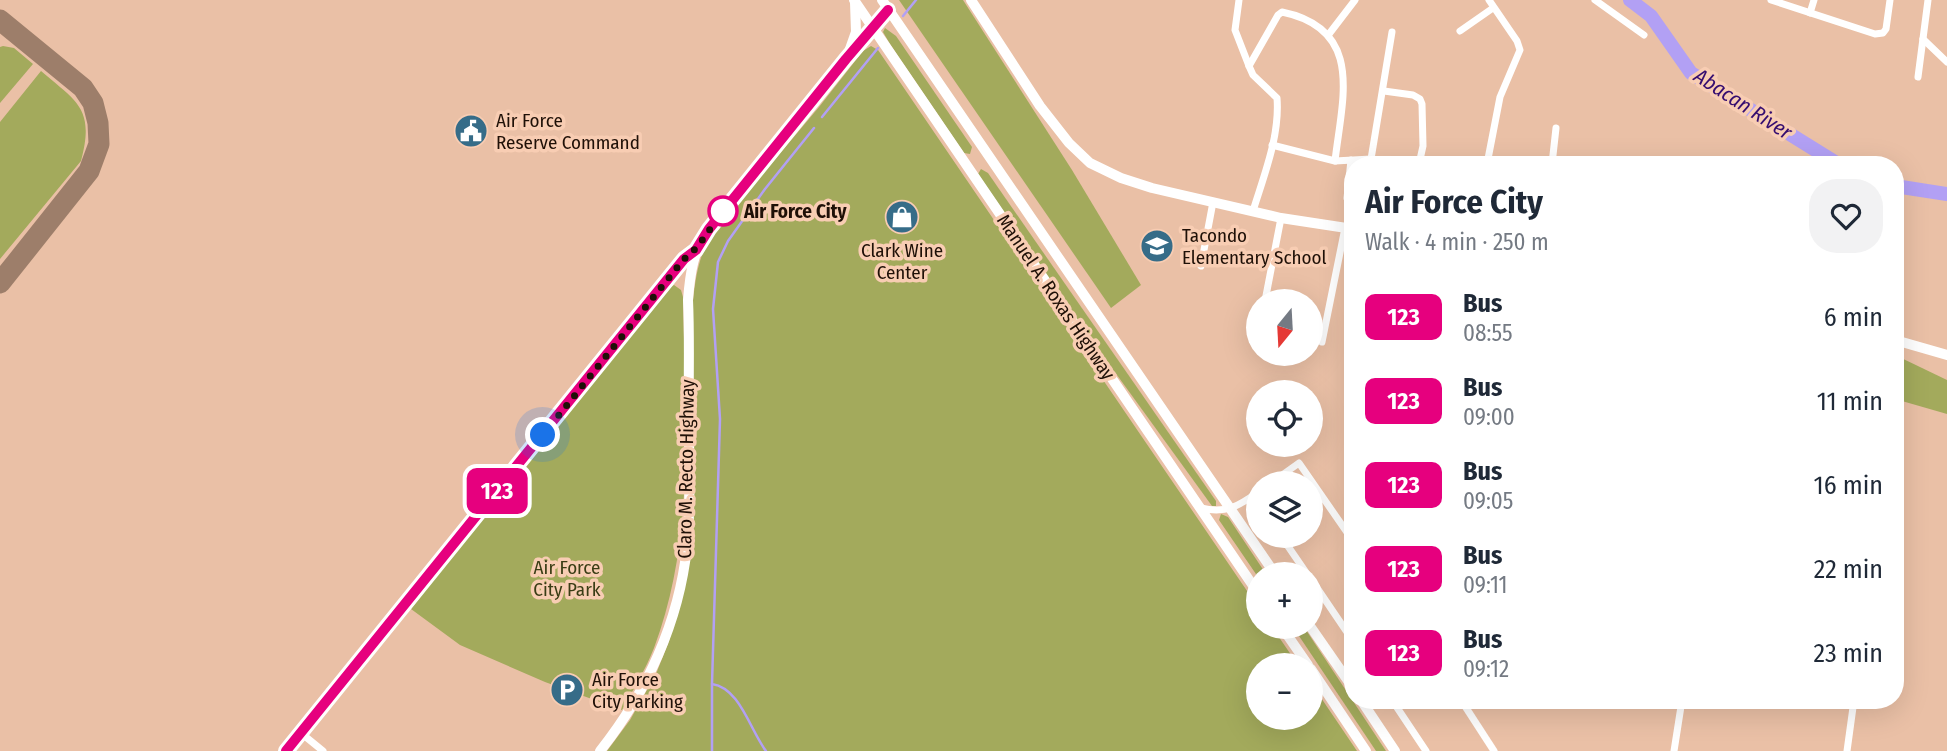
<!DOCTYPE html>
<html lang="en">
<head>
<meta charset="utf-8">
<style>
  :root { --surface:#fff; --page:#f2f2f3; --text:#1f2937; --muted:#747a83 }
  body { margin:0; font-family:"Fira Sans Condensed",sans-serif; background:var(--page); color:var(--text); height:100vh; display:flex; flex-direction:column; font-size:26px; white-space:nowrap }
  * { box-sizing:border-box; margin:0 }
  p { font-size:23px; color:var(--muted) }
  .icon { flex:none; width:38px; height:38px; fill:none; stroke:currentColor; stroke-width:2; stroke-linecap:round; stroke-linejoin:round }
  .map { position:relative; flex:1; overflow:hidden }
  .details { position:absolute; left:1344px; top:156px; width:560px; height:553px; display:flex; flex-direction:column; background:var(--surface); border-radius:28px; box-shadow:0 7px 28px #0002 }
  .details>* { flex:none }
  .badge { padding:0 14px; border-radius:10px; font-size:24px; line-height:46px }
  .needle { width:46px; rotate:198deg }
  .fabs { position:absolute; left:1246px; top:289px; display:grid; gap:14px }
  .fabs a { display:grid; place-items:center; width:77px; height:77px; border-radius:50%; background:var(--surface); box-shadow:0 7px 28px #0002; font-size:35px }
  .you { position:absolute; width:35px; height:35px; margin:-18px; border:5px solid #fff; border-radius:50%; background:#1a73e8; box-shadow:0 0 0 10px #1a73e833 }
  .map>.badge { position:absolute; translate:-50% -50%; box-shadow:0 0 0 4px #fff }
  .round { display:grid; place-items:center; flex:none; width:74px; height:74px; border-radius:28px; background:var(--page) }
  .summary { display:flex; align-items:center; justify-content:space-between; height:119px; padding:0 21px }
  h1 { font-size:33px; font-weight:700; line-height:52px }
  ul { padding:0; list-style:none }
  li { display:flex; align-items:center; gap:21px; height:84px; padding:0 21px }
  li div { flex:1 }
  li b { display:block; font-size:26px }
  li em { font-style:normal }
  li .badge { min-width:77px; font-weight:700; text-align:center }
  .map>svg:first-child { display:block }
</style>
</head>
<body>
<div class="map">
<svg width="1947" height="751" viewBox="0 0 1947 751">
  <rect width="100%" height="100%" fill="#eac0a6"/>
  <!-- green -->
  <g fill="#a3aa5c">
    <path d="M899,0H963L1072,170L1141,285L1111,308Z"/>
    <path d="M885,28L896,36L972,147L970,154L964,153L890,44L883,32Z"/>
    <path d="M3,46L14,48L33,64L0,103V47Z"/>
    <path d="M871,46L878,50L1258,607V626L1272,627L1298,665H1258V718H1311V683L1357,751H607L630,720L656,674L669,641L687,577L692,310C695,282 697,257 713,233L819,107L863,51Z"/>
    <path d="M41,71C77,102 95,108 81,161L0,259V122Z"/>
    <path d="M981,169L988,173L1216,501V506H1212L1080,324L978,174Z"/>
    <path d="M674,285L681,290L683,297C685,414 696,537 654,648C646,669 633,690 622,710L545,682L460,645L411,609C492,500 583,399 665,291Z"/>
    <path d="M1895,355L1947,380V414L1895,399Z"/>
    <path d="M1221,514L1228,517L1266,574H1258V577L1219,520Z"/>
    <path d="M1293,627H1304L1386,751H1376Z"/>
  </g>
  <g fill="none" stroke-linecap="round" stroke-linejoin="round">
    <!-- stream -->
    <g stroke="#b2a0f4" stroke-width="2.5">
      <path d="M903,16L916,0"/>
      <path d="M822,117L878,48"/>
      <path d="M712,751V684"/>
      <path d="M766,751C750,730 740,688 712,684L720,419L713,309L718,262L728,241L765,189L814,128"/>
    </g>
    <!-- river -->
    <g stroke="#b2a0f4" stroke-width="14">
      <path d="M1630,0L1651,16L1691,73L1838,164"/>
      <path d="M1895,186L1947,194"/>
    </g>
    <!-- taxiway -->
    <path stroke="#9d7e6a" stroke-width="21" d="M0,20L83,88L93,103L98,123L99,144L89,171L0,283"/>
    <!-- street -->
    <g stroke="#fff" stroke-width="7">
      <path d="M1239,0L1235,30L1249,66L1253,75L1277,98C1280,136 1264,175 1253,211"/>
      <path d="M1595,0L1644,35"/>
      <path d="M1771,0L1875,34L1883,33L1886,29L1890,0"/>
      <path d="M1810,13L1814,0"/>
      <path d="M1460,31L1493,8"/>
      <path d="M1329,34L1355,0"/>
      <path d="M1923,39L1947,62"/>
      <path d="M1249,66L1278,15L1282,12C1365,29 1342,99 1335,161"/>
      <path d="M1918,77L1928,0"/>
      <path d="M1384,91L1413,95L1420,99L1422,104L1423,146L1419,164"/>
      <path d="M1272,145L1335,161L1371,159L1410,164"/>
      <path d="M1371,159L1392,32"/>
      <path d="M1487,164L1500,97L1520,50L1517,41L1489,0"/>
      <path d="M1552,164L1556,128"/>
      <path d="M1347,198L1351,160"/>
      <path d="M1201,266L1213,202"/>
      <path d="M1265,301L1281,218"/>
      <path d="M1322,342L1345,228"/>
      <path d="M1271,483L1299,463L1353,541"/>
      <path d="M1201,508C1226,514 1239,506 1258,492"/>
      <path d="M1281,536L1307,574"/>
      <path d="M1311,579L1353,641"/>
      <path d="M1392,700L1426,751"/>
      <path d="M1461,700L1494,751"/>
      <path d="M301,733L323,751"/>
      <path d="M286,751L684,259L696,250"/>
      <path d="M1674,751L1682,700"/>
      <path d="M1847,751L1854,700"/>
    </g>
    <!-- secondary -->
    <g stroke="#fff" stroke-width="10">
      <path d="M971,0L1040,106L1069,143L1090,163L1121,178L1152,188L1281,218L1353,229"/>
      <path d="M850,49L856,32L855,2"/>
      <path d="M1895,340L1947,355"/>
      <path d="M600,751C647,692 679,622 687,547C691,508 689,468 689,429C688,386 690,343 688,300C690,274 693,250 709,229L846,59L888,10"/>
    </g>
    <!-- primary -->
    <g stroke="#fff" stroke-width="10">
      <path d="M854,0L1258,593"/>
      <path d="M882,0L1275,574"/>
      <path d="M1281,626L1308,665"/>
      <path d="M1310,626L1353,688"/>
      <path d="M1311,669L1366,751"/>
      <path d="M1361,700L1395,751"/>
    </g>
  </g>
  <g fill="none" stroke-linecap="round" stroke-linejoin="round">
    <defs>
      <path id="line" d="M286,751L684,259L696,250L709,229L846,59L888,10"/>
    </defs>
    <!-- line casing -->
    <use href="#line" stroke="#fff" stroke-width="16"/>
    <!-- line -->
    <use href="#line" stroke="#e6007e" stroke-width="10"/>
    <!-- walk -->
    <path stroke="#1f1007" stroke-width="7" stroke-dasharray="0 12.6" d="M543,435L684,259C701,247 711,225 725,209L723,211"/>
  </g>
  <!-- icons -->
  <defs>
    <symbol id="civic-disc" viewBox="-11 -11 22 22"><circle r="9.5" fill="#366c88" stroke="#f8cdb3"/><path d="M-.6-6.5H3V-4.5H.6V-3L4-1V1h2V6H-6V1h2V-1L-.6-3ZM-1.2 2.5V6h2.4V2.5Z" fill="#fff"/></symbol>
    <symbol id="shop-disc" viewBox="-11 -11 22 22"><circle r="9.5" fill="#366c88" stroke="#f8cdb3"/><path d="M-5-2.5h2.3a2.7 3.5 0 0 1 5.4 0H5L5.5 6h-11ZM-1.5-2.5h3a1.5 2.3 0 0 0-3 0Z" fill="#fff"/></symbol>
    <symbol id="school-disc" viewBox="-11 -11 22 22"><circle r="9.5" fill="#366c88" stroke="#f8cdb3"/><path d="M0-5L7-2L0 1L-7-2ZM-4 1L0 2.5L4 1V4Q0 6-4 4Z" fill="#fff"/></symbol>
    <symbol id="parking-disc" viewBox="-11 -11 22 22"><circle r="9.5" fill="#366c88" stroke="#f8cdb3"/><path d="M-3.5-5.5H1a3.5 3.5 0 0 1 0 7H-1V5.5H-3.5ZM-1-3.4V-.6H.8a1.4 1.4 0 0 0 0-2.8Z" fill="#fff"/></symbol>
  </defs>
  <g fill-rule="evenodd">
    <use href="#civic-disc" x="452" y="112" width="38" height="38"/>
    <use href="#shop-disc" x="883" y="198" width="38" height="38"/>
    <use href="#school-disc" x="1138" y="227" width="38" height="38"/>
    <use href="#parking-disc" x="548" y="671" width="38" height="38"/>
  </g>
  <!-- markers -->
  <circle fill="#fff" stroke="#e6007e" stroke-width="3.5" cx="723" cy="211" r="14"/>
  <g text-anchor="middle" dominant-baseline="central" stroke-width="7" stroke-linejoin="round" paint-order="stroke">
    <!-- poi labels -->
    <g font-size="19" fill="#1f1007" stroke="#f8cdb3" text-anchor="start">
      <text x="496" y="120">Air Force<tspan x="496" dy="22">Reserve Command</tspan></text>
      <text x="1182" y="235">Tacondo<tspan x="1182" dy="22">Elementary School</tspan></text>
      <text x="902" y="250" text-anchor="middle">Clark Wine<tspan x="902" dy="22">Center</tspan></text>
      <text x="592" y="679">Air Force<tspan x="592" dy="22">City Parking</tspan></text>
    </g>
    <!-- stop labels -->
    <g font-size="19" font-weight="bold" fill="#1f1007" stroke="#f8cdb3" text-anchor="start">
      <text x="744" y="211">Air Force City</text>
    </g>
    <!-- street labels -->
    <g font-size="19" fill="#1f1007" stroke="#f8cdb3">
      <text transform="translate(1056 297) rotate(56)">Manuel A. Roxas Highway</text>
      <text transform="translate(686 469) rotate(-89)">Claro M. Recto Highway</text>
    </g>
    <!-- park labels -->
    <g font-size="19" fill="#3a3d15" stroke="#f8cdb3">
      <text x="567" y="567">Air Force<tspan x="567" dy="22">City Park</tspan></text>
    </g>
    <!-- water labels -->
    <g font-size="21" font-style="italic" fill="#350d70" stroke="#f8cdb3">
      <text transform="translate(1743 104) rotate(33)">Abacan River</text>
    </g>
  </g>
</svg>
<div class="fabs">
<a><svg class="needle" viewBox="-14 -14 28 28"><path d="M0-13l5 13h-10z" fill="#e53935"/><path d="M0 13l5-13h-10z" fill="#747a83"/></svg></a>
<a><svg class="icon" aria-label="locate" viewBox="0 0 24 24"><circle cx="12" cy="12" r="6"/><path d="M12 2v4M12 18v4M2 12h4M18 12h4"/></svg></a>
<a><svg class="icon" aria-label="layers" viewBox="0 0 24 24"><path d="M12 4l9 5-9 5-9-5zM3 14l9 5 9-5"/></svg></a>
<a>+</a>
<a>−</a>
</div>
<div class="you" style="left:543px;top:435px"></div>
<b class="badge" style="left:497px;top:491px;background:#e6007e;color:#fff">123</b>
<section class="details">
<div class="summary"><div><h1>Air Force City</h1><p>Walk · 4 min · 250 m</p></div><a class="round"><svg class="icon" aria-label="heart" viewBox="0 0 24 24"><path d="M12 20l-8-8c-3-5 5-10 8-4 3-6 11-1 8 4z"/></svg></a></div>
<ul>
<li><span class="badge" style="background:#e6007e;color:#fff">123</span><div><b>Bus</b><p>08:55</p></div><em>6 min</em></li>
<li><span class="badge" style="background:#e6007e;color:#fff">123</span><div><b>Bus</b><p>09:00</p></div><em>11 min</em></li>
<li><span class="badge" style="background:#e6007e;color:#fff">123</span><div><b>Bus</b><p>09:05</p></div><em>16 min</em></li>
<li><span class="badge" style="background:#e6007e;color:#fff">123</span><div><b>Bus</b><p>09:11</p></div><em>22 min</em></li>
<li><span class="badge" style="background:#e6007e;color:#fff">123</span><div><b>Bus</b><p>09:12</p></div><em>23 min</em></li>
</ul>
</section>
</div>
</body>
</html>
